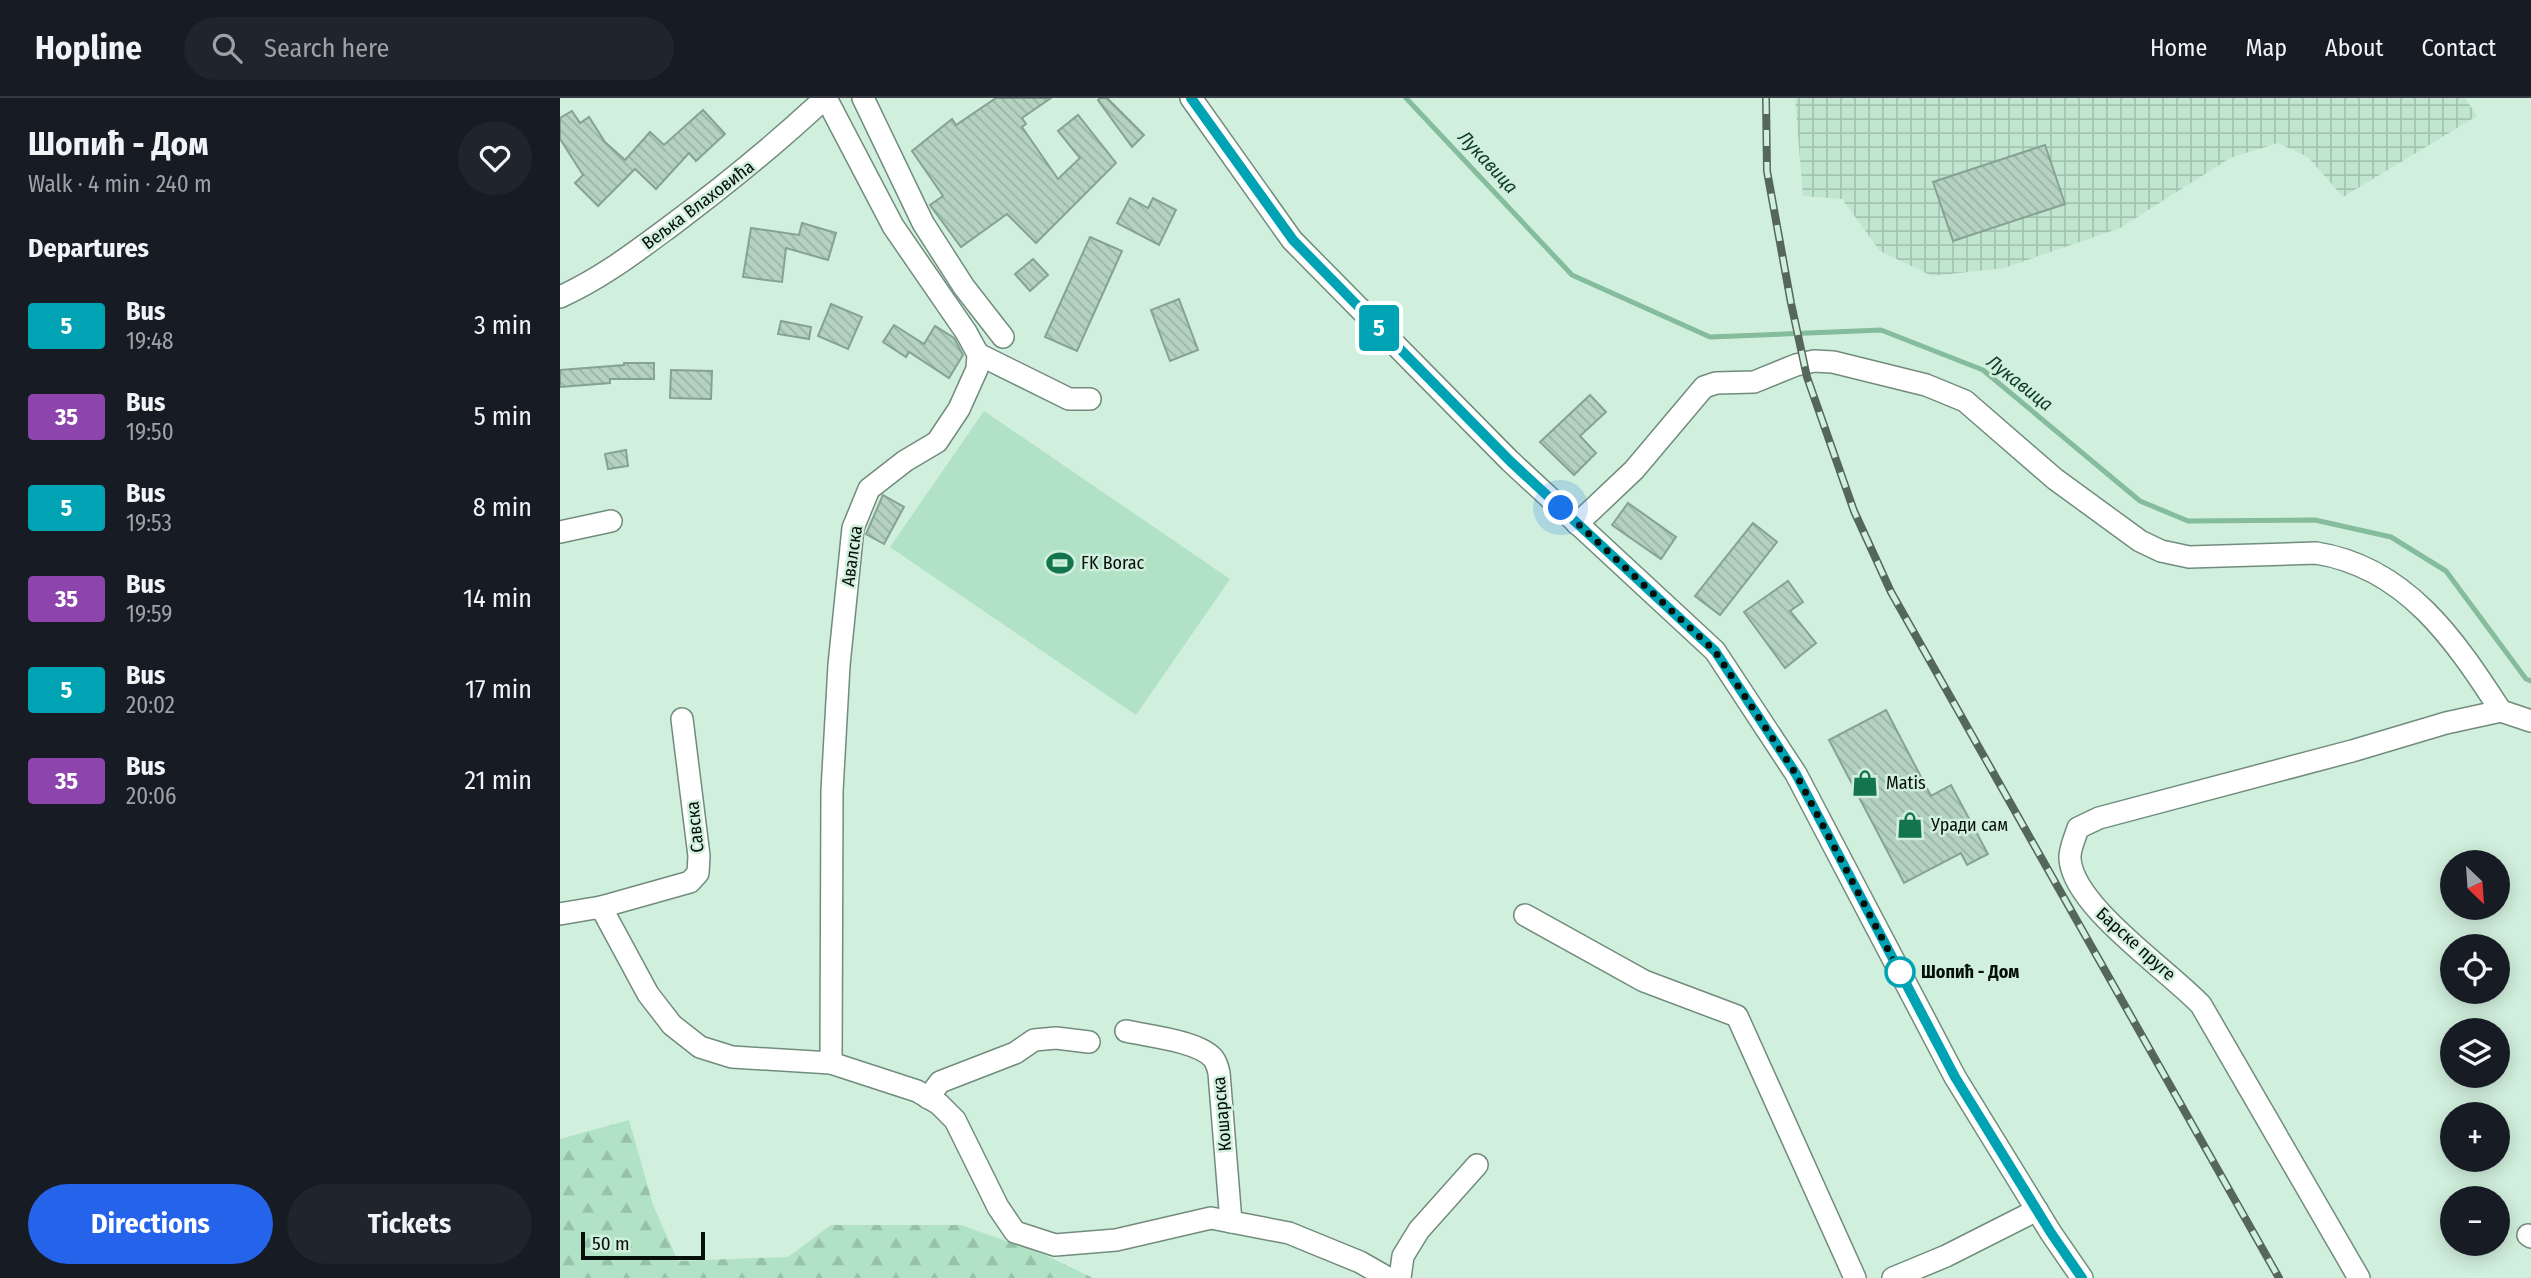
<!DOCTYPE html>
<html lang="en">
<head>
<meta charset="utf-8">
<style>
  :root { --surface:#171b24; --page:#20242c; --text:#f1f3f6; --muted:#9ea1a6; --line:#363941; --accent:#2563eb }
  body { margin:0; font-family:"Fira Sans Condensed",sans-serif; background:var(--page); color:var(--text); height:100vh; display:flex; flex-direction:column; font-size:26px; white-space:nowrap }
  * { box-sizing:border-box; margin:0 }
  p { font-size:23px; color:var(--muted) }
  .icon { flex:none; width:38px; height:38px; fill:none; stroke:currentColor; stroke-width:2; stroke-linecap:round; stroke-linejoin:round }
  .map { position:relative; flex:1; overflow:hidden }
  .panel { display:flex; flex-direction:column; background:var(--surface); width:560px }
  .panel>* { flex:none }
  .badge { padding:0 14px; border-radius:5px; font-size:24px; line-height:46px }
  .needle { width:46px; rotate:155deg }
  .tools { position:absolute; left:1880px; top:752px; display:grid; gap:14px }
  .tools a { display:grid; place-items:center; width:70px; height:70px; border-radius:50%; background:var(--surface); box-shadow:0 4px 18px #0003; font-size:35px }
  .scale { position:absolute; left:21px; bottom:18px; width:124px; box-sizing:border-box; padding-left:7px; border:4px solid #060f0a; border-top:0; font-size:19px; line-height:24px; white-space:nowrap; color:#060f0a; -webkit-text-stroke:5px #d1efdd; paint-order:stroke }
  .you { position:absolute; width:35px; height:35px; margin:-18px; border:5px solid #fff; border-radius:50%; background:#1a73e8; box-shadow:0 0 0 10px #1a73e833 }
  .map>.badge { position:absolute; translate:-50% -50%; box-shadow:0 0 0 4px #fff }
  h2 { padding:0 28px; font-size:26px; line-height:63px }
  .round { display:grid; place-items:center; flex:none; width:74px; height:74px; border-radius:37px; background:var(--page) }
  .head { display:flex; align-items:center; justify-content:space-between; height:119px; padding:0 28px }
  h1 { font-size:33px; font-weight:700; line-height:52px }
  .cta { display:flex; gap:14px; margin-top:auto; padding:14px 28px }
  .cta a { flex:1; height:80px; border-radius:42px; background:var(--accent); color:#fff; font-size:28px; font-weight:700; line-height:80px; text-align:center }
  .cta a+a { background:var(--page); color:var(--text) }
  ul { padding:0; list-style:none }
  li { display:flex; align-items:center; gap:21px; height:91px; padding:0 28px }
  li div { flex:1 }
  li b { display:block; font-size:26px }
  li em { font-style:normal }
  li .badge { min-width:77px; font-weight:700; text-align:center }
  header { display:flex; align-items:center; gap:42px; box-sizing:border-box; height:98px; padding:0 35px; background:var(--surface); border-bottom:2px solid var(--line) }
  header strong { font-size:33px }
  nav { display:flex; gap:38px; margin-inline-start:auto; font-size:24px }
  .search { width:490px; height:63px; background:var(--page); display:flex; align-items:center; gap:18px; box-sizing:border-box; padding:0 24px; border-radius:38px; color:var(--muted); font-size:26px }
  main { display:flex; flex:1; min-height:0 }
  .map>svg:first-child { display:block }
</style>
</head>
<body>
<header>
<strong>Hopline</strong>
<div class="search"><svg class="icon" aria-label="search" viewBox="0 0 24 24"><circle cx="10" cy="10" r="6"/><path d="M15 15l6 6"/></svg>Search here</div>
<nav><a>Home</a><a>Map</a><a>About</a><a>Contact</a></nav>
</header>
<main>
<section class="panel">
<div class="head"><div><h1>Шопић - Дом</h1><p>Walk · 4 min · 240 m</p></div><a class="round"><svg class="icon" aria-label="heart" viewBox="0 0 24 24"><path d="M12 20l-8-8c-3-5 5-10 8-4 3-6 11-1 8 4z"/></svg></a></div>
<h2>Departures</h2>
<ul>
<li><span class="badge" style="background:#00a3b4;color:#fff">5</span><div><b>Bus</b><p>19:48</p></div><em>3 min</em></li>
<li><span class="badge" style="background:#8e44ad;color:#fff">35</span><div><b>Bus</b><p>19:50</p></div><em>5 min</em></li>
<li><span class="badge" style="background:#00a3b4;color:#fff">5</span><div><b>Bus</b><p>19:53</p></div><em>8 min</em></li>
<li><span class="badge" style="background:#8e44ad;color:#fff">35</span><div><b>Bus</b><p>19:59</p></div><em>14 min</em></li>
<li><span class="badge" style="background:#00a3b4;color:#fff">5</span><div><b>Bus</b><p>20:02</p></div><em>17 min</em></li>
<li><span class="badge" style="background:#8e44ad;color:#fff">35</span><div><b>Bus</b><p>20:06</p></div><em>21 min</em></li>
</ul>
<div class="cta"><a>Directions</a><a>Tickets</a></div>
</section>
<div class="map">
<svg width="1971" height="1180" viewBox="0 0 1971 1180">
  <defs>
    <pattern id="industrial-grid" width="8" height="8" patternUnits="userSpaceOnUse" patternTransform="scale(1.75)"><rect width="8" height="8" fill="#c0e6cf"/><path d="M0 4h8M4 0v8" fill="none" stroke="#a4c4b0"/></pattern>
    <pattern id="forest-firs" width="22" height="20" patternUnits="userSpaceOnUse" patternTransform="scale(1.75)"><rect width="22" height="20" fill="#b1e2c6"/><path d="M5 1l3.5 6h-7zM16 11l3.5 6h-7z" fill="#97c1a9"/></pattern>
    <pattern id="building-back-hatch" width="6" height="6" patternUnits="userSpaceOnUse" patternTransform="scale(1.75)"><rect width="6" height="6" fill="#b5d2c1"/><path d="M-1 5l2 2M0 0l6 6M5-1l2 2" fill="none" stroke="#9ab3a4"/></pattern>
  </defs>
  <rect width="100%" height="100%" fill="#d1efdd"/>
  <!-- industrial -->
  <path fill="url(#industrial-grid)" d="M1235,0H1905L1917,18L1783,99L1748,59L1718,45L1670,60L1560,130L1444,170L1372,178L1320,153L1282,101L1243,98Z"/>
  <!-- forest -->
  <path fill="url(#forest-firs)" d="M69,1022L93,1107L118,1163L228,1159L271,1127H401L485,1157L533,1180H0V1041Z"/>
  <!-- pitch -->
  <path fill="#b1e2c6" d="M424,313L670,481L576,617L330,449Z"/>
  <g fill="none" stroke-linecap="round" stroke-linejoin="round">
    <!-- stream -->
    <path stroke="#84bc9c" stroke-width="5" d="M846,0L1012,177L1150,239L1321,232L1423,272L1580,403L1628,423L1755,422L1831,439L1886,473L1966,581L1971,583"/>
  </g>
  <!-- building -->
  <g fill="url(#building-back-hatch)" stroke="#86a292" stroke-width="2">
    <path d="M436,0H491L462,20L466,26L462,29L498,81L520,60L498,33L518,17L556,65L476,145L447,116L401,149L370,107L383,98L352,53L392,21L396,27Z"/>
    <path d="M540,0H547L584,37L572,49L538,2Z"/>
    <path d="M143,12L165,36L136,63L129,55L96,91L75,71L38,108L15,85L23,77L0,41V20L12,13L20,25L29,19L45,44L65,62L90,34L104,47Z"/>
    <path d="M1485,47L1505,106L1393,143L1373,84Z"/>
    <path d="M570,100L588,110L593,100L616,112L599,147L557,125Z"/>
    <path d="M242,125L276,135L268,162L226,150L222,184L183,179L191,130L239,137Z"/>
    <path d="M530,139L562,153L517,253L485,239Z"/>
    <path d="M473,161L488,177L470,193L455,176Z"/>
    <path d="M619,201L638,252L610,263L591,212Z"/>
    <path d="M271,206L302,219L288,251L258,238Z"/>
    <path d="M221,223L251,229L249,241L218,236Z"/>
    <path d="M334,227L364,246L375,228L394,240L403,257L389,280L349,254L346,259L323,244Z"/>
    <path d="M64,265H94V281H50V285L0,289V272L64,267Z"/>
    <path d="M111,272L152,273L151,301L110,300Z"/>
    <path d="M1030,297L1046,314L1020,338L1036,355L1014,377L980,344Z"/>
    <path d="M66,352L68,368L48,371L45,356Z"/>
    <path d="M323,397L344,409L324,446L306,436Z"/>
    <path d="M1068,405L1116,439L1101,461L1052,427Z"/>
    <path d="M1193,425L1217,444L1160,517L1135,498Z"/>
    <path d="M1228,483L1243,504L1230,513L1256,545L1225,570L1184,514Z"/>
    <path d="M1326,612L1371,698L1391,687L1428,756L1407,767L1401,755L1344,785L1269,642Z"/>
  </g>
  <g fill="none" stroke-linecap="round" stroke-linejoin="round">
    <defs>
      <g id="minor">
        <path d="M266,0L333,128L406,234L418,256L417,271L399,311L377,344L345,363L309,391L293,430L279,567L272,693L271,965"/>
        <path d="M303,0L363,125L404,189L443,239"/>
        <path d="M631,0L732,142L950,363L1155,553L1236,676L1395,979L1491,1135L1522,1180"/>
        <path d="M0,199C40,181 73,156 108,130C163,89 215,47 265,0"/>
        <path d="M418,256L509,301H530"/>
        <path d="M1017,426L1074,372L1144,289L1156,285L1194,284L1236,267L1254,263L1273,264L1366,287L1405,303L1495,381L1580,443L1601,453L1629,459L1756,455C1846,469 1895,542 1941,613"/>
        <path d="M0,434L51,423"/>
        <path d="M41,809L130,784L138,775L139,758L122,621"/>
        <path d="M0,816L41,809L88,896L112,927L140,949L172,959L271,965L357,993L379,1006L395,1022L438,1109L455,1134L495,1147L556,1142L651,1120L729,1135L800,1164L828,1180"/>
        <path d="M965,817L1084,883L1177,918L1295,1180"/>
        <path d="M566,933C588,938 638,943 653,960C656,964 658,970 659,975L671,1124"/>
        <path d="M368,1000L380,984L455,955L474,942L496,940L529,944"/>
        <path d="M1968,1137L1971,1139"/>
        <path d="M840,1180L843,1158L859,1132L917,1067"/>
        <path d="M1333,1180L1386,1158L1477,1112"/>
        <path d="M1799,1180L1641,907C1608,872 1513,808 1510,761C1509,752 1515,740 1518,730L1539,720L1792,653L1886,625L1941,613L1971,623"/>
      </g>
    </defs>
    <!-- minor casing -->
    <use href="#minor" stroke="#718c7c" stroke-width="24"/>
    <!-- minor -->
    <use href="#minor" stroke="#fff" stroke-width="21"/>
    <defs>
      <path id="rail" d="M1206,0L1207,73L1231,205L1247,279L1294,413L1331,494L1719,1180"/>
    </defs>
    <!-- rail casing -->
    <use href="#rail" stroke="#55665c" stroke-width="8"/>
    <!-- rail -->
    <use href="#rail" stroke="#d1efdd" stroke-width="5" stroke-dasharray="16" stroke-linecap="butt"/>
  </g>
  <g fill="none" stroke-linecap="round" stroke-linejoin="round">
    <defs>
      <path id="line" d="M631,0L733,142L950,363L1155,553L1236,676L1395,979L1491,1135L1522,1180"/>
    </defs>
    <!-- line casing -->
    <use href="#line" stroke="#fff" stroke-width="16"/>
    <!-- line -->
    <use href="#line" stroke="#00a3b4" stroke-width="10"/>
    <!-- walk -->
    <path stroke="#060f0a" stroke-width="7" stroke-dasharray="0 12.6" d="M1001,410L1155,553L1236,676L1346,886L1340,874"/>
  </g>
  <!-- icons -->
  <defs>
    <symbol id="stadium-bare" viewBox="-9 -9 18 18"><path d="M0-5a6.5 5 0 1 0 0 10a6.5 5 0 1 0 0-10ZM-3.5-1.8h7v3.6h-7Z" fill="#13754b" stroke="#d1efdd" stroke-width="2.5" paint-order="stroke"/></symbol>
    <symbol id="shop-bare" viewBox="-9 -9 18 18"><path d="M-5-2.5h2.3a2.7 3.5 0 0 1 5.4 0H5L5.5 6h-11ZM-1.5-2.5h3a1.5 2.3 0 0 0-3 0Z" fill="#13754b" stroke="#d1efdd" stroke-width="2.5" paint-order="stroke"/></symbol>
  </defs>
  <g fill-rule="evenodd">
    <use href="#stadium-bare" x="481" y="446" width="38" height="38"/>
    <use href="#shop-bare" x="1286" y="666" width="38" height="38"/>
    <use href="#shop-bare" x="1331" y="708" width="38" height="38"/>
  </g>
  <!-- markers -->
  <circle fill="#fff" stroke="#00a3b4" stroke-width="3.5" cx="1340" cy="874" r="14"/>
  <g text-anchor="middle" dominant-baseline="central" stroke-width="5" stroke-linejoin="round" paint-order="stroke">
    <!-- street labels -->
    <g font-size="18" fill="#060f0a" stroke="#d1efdd">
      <text transform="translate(138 107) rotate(-37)">Вељка Влаховића</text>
      <text transform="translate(292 458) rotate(-82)">Авалска</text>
      <text transform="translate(135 729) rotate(-96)">Савска</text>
      <text transform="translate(1576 846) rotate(42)">Барске пруге</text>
      <text transform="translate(662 1016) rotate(-95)">Кошарска</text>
    </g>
    <!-- poi labels -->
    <g font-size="18" fill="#060f0a" stroke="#d1efdd" text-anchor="start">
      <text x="521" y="465">FK Borac</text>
      <text x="1326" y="685">Matis</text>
      <text x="1371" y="727">Уради сам</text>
    </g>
    <!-- stop labels -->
    <g font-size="18" font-weight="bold" fill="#060f0a" stroke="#d1efdd" text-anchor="start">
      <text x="1361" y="874">Шопић - Дом</text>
    </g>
    <!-- water labels -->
    <g font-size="19" font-style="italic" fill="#0c3b25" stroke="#d1efdd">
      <text transform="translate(928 64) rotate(47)">Лукавица</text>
      <text transform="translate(1460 285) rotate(38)">Лукавица</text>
    </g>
  </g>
</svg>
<div class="tools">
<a><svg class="needle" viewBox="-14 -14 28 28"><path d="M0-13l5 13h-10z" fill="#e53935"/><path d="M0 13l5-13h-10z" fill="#9ea1a6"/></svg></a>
<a><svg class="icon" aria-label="locate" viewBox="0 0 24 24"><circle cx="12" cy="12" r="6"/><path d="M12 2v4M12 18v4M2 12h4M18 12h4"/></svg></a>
<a><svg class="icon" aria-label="layers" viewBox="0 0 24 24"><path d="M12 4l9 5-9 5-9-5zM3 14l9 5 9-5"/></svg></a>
<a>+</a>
<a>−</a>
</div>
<div class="scale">50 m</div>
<div class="you" style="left:1001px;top:410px"></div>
<b class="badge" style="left:819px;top:230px;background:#00a3b4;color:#fff">5</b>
</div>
</main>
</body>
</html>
